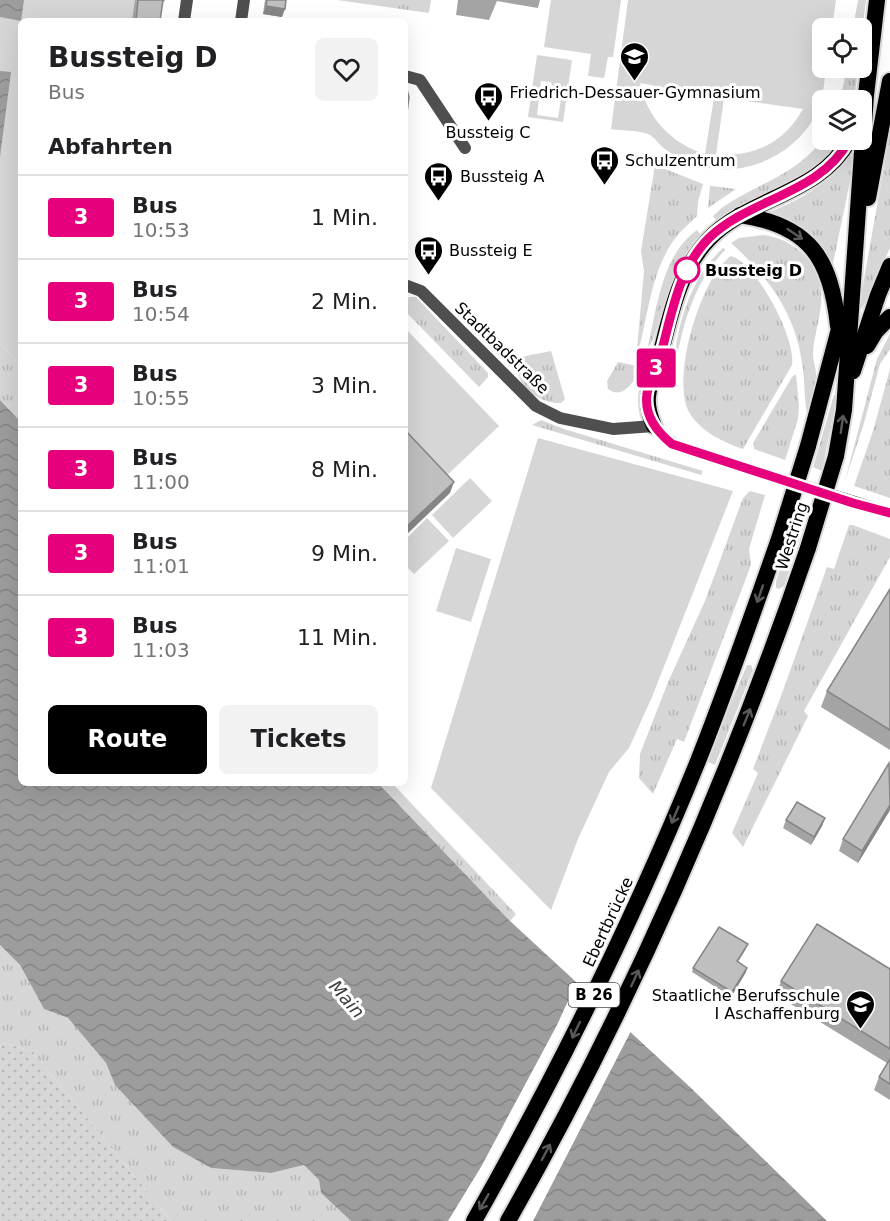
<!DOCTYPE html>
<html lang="de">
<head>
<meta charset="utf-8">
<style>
  :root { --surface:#fff; --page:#f2f2f2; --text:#202124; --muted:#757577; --line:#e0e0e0; --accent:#000 }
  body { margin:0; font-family:"DejaVu Sans",sans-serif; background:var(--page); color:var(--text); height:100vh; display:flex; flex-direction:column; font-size:22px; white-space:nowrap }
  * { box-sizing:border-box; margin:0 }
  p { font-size:20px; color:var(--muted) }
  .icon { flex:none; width:33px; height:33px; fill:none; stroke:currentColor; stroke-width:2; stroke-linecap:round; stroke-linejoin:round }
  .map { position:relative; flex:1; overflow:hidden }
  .sheet { position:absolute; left:18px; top:18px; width:390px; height:768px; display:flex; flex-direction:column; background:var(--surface); border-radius:9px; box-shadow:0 6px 24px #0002 }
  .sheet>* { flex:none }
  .badge { padding:0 12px; border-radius:4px; font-size:21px; line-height:39px }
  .controls { position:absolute; left:812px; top:18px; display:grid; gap:12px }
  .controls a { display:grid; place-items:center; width:60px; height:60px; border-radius:9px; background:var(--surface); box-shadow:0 6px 24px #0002; font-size:30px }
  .map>.badge { position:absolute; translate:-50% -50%; box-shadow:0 0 0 3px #fff }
  h2 { padding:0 30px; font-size:22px; line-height:54px }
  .round { display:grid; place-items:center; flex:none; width:63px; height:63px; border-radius:9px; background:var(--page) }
  .summary { display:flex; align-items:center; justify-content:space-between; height:102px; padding:0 30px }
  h1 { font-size:28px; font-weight:700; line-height:45px }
  .primary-button { display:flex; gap:12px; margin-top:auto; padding:12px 30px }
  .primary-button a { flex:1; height:69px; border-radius:9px; background:var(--accent); color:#fff; font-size:24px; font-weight:700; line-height:69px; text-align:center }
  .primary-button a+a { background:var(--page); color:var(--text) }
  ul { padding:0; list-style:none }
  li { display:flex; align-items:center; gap:18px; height:84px; padding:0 30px; border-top:2px solid var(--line) }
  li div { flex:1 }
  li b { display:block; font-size:22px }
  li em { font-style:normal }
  li .badge { min-width:66px; font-weight:700; text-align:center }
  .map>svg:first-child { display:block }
</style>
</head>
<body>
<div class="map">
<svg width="890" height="1221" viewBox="0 0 890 1221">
  <defs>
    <pattern id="grass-tufts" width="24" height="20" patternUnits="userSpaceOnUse" patternTransform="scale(1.5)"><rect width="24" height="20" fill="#d6d6d6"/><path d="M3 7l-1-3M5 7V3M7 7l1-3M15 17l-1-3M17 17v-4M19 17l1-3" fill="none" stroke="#b6b6b6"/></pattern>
    <pattern id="garden-dots" width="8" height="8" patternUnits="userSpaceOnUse" patternTransform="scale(1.5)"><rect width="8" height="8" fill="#d6d6d6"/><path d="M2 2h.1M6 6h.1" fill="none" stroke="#b6b6b6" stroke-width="1.8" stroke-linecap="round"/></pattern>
    <pattern id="water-waves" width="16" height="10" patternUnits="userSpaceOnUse" patternTransform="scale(1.5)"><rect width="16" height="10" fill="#9d9d9d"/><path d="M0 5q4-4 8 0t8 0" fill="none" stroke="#858585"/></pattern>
  </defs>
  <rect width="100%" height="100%" fill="#fff"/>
  <!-- grass -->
  <g fill="url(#grass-tufts)">
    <path d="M337,0H431L429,13Z"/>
    <path d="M858,0H866L861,41V28H853Z"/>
    <path d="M847,68H858L854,100H840Z"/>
    <path d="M890,133V248L862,309L859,307Z"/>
    <path d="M822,139L844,140L824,166L716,220L713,216L723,207C755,185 800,173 822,139Z"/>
    <path d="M850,155L855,158L832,268L764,214C798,202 828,184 850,155Z"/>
    <path d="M655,165L703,184L698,202L697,216C689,224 680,231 674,240C652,270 648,314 639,349H637L644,271L641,251Z"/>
    <path d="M710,186H712L736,189L708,208Z"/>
    <path d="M697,230L701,235C674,270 665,309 649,349L647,350C657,309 661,256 697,230Z"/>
    <path d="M763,235C793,239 817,259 821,291C823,310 815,331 813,351C812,360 817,369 816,378C814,390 810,402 807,414C804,397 805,380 802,363C796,314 767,275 731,243L739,238Z"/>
    <path d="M723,248L725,250C697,279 684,318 677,358L675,357C678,319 694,274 723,248Z"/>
    <path d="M731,256C757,264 796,338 792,365L743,449C722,442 698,430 688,410C672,375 700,279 731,256Z"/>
    <path d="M410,297H416L488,373V377L479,387L405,311V299Z"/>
    <path d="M890,334V349L880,364L864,423L845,481L877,359Z"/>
    <path d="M0,343L21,367V422L0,400Z"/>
    <path d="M551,351L565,399L561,403C544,404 520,391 518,371C518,367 520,362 521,357Z"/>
    <path d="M618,362L642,367C635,379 624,401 608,389L607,381Z"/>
    <path d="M890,369V498L854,486L873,431Z"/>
    <path d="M796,374L799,407L798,419L785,460L754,449L753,443L792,377Z"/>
    <path d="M834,395L837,397L822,471L813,467Z"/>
    <path d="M541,420L564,429L703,471L701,475L532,425Z"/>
    <path d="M750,491L765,495L749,549L751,565L684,742L677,739L653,794L639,778L640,754L668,682L705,601L743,498Z"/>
    <path d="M798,514L807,517L784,586L779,589L776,588V581Z"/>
    <path d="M849,525H853L890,539V557L804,711L808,716L743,847L732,833L758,773L753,769L784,688L827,567L834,569Z"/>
    <path d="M747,665H751L753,670L715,765L706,761Z"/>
    <path d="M378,783H392L516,914L510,921Z"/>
    <path d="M0,945L20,965L44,1009L68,1018L106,1063L115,1085L173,1147L211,1168L271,1173L304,1165L319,1180L321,1193L351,1221H171L33,1052L5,1043L0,1046Z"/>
  </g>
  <!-- garden -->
  <path fill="url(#garden-dots)" d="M5,1043L33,1052L171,1221H0V1046Z"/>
  <!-- pitch -->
  <g fill="#d6d6d6" fill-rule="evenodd">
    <path d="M0,0H165L160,2L156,21H21V367L0,343Z"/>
    <path d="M551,0H621L613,57H608L604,78L588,76L591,54L544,47Z"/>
    <path d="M628,0H836L832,28H822V68H826C824,84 823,101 815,116C793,157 742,179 697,165C686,162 674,156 665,149C659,145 654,136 648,134C637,130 623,131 611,129ZM640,83L714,97L705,154C672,144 647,118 640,83ZM724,98L803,109C783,144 755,156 716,155Z"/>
    <path d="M537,55L572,60L563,122L528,117ZM541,81L551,82L553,90L562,92L558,118L537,115Z"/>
    <path d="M405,328L499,426L443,479L405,439Z"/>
    <path d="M538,438L733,491L652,697L629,748L609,772L578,839L551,910L431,788Z"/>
    <path d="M470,478L492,501L453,538L432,515Z"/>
    <path d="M427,518L449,541L414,574L405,565V540Z"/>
    <path d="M456,548L491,559L471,622L436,611Z"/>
  </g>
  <!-- water -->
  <g fill="url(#water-waves)">
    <path d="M0,0H24L21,21L0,17Z"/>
    <path d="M0,71L11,72L0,157Z"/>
    <path d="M0,400L21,422V783H378L510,921L691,1088L827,1221H351L321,1193L319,1180L304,1165L271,1173L211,1168L173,1147L115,1085L106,1063L68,1018L44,1009L20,965L0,945Z"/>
  </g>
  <!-- pier -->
  <path fill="#fff" d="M578,979L632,1029L533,1221H448L481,1167L557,1025Z"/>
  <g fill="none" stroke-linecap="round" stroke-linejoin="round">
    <defs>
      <g id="trunk">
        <path d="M868,198L890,81"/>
        <path d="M740,215C810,225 831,259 838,326"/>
        <path d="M867,346L876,331L890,317"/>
        <path d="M853,371L878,295L890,266"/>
        <path d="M654,426C640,395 653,382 661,352C671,313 680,269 709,239C749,197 821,194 849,140"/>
        <path d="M808,446L843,314"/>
        <path d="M836,456L844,410L866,95L877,0"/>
        <path d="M474,1221C558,1072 634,919 698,761C727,688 753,613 779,539"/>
        <path d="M508,1221C630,1006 728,782 808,548"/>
      </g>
    </defs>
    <!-- trunk casing -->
    <use href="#trunk" stroke="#dbdbdb" stroke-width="20"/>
    <!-- minor -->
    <g stroke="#4f4f4f" stroke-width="12">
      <path d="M184,21L187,0"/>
      <path d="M241,21L244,0"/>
      <path d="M405,76L420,80L465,148"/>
      <path d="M405,285L421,291L536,406L560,418L613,429L654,426C663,438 672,444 685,449L890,513"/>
    </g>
    <!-- trunk -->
    <use href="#trunk" stroke="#000" stroke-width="16"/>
    <defs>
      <g id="trunk-bridge">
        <path d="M779,539L808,446"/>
        <path d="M808,548L836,456"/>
      </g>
    </defs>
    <!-- trunk-bridge casing -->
    <use href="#trunk-bridge" stroke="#dbdbdb" stroke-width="20" stroke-linecap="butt"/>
    <!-- trunk-bridge -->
    <use href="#trunk-bridge" stroke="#000" stroke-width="16"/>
  </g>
  <!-- wall -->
  <g fill="#a4a4a4">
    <path d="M135,0H165L164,2H163L160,21H132Z"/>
    <path d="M265,0H286L282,17L263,14Z"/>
    <path d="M458,0H540L538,8L497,1L489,20L456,15Z"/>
    <path d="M890,589V750L821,707L827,691Z"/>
    <path d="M890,810L858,863L839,851L843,839Z"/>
    <path d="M825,818L822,826L811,845L783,828L786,820Z"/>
    <path d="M746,949L738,962L746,972L731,997L692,972L693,968Z"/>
    <path d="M890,969V1100L874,1090L879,1077L887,1063L776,995L781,981Z"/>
  </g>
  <!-- shaded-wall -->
  <g fill="#868686">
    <path d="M266,6L285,9L282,17L263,14Z"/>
    <path d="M454,482L450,493L405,536V528Z"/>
    <path d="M890,805V810L858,863L862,851Z"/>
    <path d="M825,818L822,826L811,845L814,837Z"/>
    <path d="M747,968L746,972L731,997L732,992Z"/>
  </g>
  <!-- building -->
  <g fill="#bfbfbf" stroke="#868686" stroke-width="1.5">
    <path d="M138,0H163L160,21H136Z"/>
    <path d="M267,0H286L285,9L266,6Z"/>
    <path d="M405,82L409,97L405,128Z"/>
    <path d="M405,430L454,482L405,528Z"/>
    <path d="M890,589V730L827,691Z"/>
    <path d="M889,763L890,805L862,851L843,839Z"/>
    <path d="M797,802L825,818L814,837L786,820Z"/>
    <path d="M817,924L890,969V1049L781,981Z"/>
    <path d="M719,927L748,944L737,961L747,968L732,992L693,968Z"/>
    <path d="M890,1059V1084L879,1077Z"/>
  </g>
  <!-- one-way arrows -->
  <defs><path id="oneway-shaft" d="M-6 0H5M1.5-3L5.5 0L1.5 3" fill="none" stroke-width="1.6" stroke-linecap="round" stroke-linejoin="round" transform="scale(1.5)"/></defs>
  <g stroke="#595959">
    <use href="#oneway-shaft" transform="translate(795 234) rotate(34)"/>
    <use href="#oneway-shaft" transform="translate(842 424) rotate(-82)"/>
    <use href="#oneway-shaft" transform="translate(760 594) rotate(109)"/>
    <use href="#oneway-shaft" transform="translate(747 717) rotate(-68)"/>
    <use href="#oneway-shaft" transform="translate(675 815) rotate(113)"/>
    <use href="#oneway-shaft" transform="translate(635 978) rotate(-65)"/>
    <use href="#oneway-shaft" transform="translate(576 1030) rotate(116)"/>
    <use href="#oneway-shaft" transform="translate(546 1152) rotate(-62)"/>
    <use href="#oneway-shaft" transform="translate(484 1202) rotate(120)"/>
  </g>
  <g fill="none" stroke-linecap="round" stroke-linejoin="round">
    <defs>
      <path id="line" d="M849,140C821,194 750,198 709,238C676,271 671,321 658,364C655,374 648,384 647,394C644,415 657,432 672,444L853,503L890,513"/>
    </defs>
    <!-- line casing -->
    <use href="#line" stroke="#fff" stroke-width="14"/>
    <!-- line -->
    <use href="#line" stroke="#e6007e" stroke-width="9"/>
  </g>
  <!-- icons -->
  <defs>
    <symbol id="school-pin" viewBox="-11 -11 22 30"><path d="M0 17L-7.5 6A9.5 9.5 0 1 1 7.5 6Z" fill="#000" stroke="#fff"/><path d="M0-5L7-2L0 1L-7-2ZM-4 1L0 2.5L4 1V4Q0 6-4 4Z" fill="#fff"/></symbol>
    <symbol id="bus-pin" viewBox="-11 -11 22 30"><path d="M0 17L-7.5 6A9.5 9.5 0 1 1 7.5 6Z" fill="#000" stroke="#fff"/><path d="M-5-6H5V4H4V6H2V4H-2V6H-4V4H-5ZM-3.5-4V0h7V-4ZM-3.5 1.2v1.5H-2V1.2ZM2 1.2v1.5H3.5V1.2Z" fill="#fff"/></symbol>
  </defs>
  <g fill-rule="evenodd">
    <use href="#school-pin" x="618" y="40" width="33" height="45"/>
    <use href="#bus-pin" x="472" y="80" width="33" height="45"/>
    <use href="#bus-pin" x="588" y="144" width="33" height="45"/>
    <use href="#bus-pin" x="422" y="160" width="33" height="45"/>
    <use href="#bus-pin" x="412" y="234" width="33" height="45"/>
    <use href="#school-pin" x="844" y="988" width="33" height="45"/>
  </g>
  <!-- markers -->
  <circle fill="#fff" stroke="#e6007e" stroke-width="3" cx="687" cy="270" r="12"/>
  <g text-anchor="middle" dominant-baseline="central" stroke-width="6" stroke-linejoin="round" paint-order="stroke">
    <!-- shield labels -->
    <rect fill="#fff" stroke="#4c4c4c" stroke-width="1.5" x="568.5" y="983" width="51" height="24" rx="4.5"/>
    <g font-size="15" font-weight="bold" fill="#000">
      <text x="594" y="995">B 26</text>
    </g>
    <!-- poi labels -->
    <g font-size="16" fill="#000" stroke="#fff" text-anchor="start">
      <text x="635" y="92" text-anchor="middle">Friedrich-Dessauer-Gymnasium</text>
      <text x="488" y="132" text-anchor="middle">Bussteig C</text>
      <text x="625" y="160">Schulzentrum</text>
      <text x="460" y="176">Bussteig A</text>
      <text x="449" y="250">Bussteig E</text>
      <text x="840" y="995" text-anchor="end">Staatliche Berufsschule<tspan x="840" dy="18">I Aschaffenburg</tspan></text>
    </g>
    <!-- stop labels -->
    <g font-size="16" font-weight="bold" fill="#000" stroke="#fff" text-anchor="start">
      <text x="705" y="270">Bussteig D</text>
    </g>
    <!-- street labels -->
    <g font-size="16" fill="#000" stroke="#fff">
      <text transform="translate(502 348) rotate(44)">Stadtbadstraße</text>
      <text transform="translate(792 536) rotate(-72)">Westring</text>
      <text transform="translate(608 922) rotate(-65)">Ebertbrücke</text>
    </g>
    <!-- water labels -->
    <g font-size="18" font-style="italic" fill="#3e3e3e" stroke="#fff">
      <text transform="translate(347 999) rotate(49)">Main</text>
    </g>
  </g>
</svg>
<div class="controls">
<a><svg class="icon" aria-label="locate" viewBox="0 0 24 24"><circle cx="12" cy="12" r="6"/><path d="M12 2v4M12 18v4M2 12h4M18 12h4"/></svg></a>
<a><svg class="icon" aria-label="layers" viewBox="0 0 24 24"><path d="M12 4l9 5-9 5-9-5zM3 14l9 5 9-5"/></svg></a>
</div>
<b class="badge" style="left:656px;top:368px;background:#e6007e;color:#fff">3</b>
<section class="sheet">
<div class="summary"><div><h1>Bussteig D</h1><p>Bus</p></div><a class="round"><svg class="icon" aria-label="heart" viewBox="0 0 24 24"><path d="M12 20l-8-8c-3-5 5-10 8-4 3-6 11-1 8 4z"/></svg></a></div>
<h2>Abfahrten</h2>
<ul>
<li><span class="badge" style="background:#e6007e;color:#fff">3</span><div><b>Bus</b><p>10:53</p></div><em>1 Min.</em></li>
<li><span class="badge" style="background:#e6007e;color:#fff">3</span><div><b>Bus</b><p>10:54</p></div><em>2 Min.</em></li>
<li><span class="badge" style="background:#e6007e;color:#fff">3</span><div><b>Bus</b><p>10:55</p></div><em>3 Min.</em></li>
<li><span class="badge" style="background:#e6007e;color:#fff">3</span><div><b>Bus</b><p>11:00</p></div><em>8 Min.</em></li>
<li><span class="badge" style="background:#e6007e;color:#fff">3</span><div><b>Bus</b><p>11:01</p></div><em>9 Min.</em></li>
<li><span class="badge" style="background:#e6007e;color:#fff">3</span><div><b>Bus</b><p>11:03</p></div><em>11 Min.</em></li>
</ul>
<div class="primary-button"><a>Route</a><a>Tickets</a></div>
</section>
</div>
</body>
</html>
